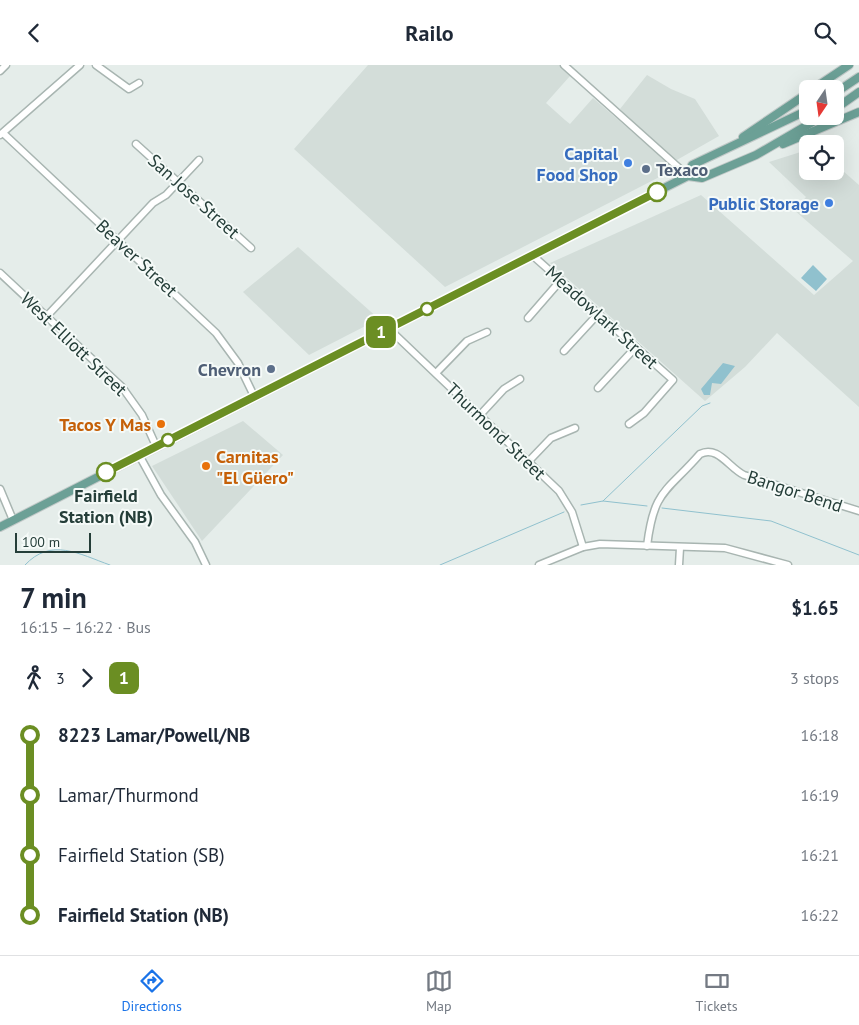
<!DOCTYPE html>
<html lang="en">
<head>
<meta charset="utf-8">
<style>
  :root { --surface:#fff; --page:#f2f2f3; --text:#1f2937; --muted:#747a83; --line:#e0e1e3; --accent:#1a73e8 }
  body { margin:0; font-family:"PT Sans",sans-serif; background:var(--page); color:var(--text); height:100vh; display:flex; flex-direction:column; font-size:19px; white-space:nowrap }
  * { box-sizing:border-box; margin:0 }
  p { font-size:16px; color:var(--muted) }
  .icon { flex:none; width:28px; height:28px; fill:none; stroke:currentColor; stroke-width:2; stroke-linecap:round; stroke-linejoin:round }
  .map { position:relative; height:500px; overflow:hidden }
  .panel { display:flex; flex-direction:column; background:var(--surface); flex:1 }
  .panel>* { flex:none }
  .badge { padding:0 10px; border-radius:8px; font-size:18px; line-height:32px }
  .needle { width:32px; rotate:193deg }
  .controls { position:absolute; left:799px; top:15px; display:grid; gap:10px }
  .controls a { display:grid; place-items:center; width:45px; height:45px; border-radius:8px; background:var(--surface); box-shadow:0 5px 20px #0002; font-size:25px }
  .scale { position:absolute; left:15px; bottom:12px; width:76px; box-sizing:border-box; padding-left:5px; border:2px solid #253e39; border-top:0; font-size:14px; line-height:18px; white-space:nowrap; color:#253e39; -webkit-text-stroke:4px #f5faf8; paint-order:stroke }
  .map>.badge { position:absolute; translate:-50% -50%; box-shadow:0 0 0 2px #fff }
  .legs { display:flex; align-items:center; gap:8px; height:55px; padding:0 20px; font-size:16px }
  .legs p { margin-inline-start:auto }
  .headline { display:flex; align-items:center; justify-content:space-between; height:85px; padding:0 20px }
  h1 { font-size:28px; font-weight:800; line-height:38px }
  ul { padding:0 20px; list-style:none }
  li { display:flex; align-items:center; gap:18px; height:60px; font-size:19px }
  li i { display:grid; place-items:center; width:8px; height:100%; margin:0 6px; background:currentColor }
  li i::after { content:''; width:12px; height:12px; margin:-6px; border:4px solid; border-radius:50%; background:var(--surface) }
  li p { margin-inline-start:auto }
  li:first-child i { background:linear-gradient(#0000 50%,currentColor 0) }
  li:last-child i { background:linear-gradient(currentColor 50%,#0000 0) }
  header { display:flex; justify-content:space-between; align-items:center; height:65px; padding:0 20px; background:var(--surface); font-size:22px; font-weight:800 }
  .tabs { display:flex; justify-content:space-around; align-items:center; height:70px; border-top:1px solid var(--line); background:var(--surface); font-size:14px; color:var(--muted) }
  .tabs a { display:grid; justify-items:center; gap:2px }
  .tabs .active { color:var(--accent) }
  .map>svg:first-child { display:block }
</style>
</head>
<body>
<header><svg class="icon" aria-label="back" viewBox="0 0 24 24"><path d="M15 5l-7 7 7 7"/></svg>Railo<svg class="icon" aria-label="search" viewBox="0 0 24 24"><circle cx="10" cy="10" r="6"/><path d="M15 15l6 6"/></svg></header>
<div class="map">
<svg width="859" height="500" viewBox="0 0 859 500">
  <rect width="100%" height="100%" fill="#e5edea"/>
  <!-- built -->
  <g fill="#d3ddd9">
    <path d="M368,0H560L570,11L546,38L565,55L570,59L593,33L675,104L445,222L294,84Z"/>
    <path d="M647,10L671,24L695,34L719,71L675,96L620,44Z"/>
    <path d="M807,85L808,106H835V99L859,120V342L777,268L745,302L705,336L550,198L701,130L814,230L853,196L794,145L806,132L769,97Z"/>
    <path d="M298,182L379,254L309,290L243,227Z"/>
    <path d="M243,356L283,390L202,476L152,401Z"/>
  </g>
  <!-- water -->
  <g fill="#90c1ce">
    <path d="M813,200L827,214L816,226L801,213Z"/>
    <path d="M723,298L735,301L721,319L712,318L710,330H704L701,324Z"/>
  </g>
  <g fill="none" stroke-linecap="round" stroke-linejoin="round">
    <!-- stream -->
    <g stroke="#90c1ce" stroke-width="1">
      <path d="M603,436L702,341L710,338"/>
      <path d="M581,440L603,436L647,441"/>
      <path d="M662,443L771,456L859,490"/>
      <path d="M25,500C51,472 79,489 110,500"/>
      <path d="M440,500L564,447"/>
    </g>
    <defs>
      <g id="minor">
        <path d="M96,0L129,24L139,18"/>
        <path d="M564,0L688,111"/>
        <path d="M0,6L6,0"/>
        <path d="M3,68L216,268L238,298L254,331"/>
        <path d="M0,70L80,0"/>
        <path d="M136,79L251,183"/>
        <path d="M532,190L673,315L644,348L629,359"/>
        <path d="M0,208L122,322L142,350L156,381"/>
        <path d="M46,252L153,138L166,130L199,95"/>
        <path d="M528,253L561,215"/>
        <path d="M388,263L559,426L572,447L583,482"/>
        <path d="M564,286L598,249"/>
        <path d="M436,308L467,276L487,267"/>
        <path d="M598,323L636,282"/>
        <path d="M480,350L504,324L520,314"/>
        <path d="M139,390L161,430L195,477L206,500"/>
        <path d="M528,397L551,373L575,363"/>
        <path d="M0,424L13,455"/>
        <path d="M647,481C654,424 666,428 700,389C718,380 729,403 744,410L859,446"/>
        <path d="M539,500L583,482L600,479L725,483L788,500"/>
        <path d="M679,500L680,483"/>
      </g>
      <g id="major">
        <path d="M813,24L849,0"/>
        <path d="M835,28L859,12"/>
        <path d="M835,44L859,27"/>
        <path d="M743,72L808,28"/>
        <path d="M783,79L859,47"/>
        <path d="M688,111L692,100L808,45"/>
        <path d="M0,462L658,126L688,111L702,113L756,90L823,51"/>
      </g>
    </defs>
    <!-- minor casing -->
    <use href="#minor" stroke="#a8b5b1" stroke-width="9"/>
    <!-- major casing -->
    <use href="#major" stroke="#c2c9c8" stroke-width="10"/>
    <!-- minor -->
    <use href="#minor" stroke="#fff" stroke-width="6"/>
    <!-- major -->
    <use href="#major" stroke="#6ca096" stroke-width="8"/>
  </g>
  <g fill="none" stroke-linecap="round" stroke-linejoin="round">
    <defs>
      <path id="line-1" d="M106,407L657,127"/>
    </defs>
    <!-- line-1 casing -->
    <use href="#line-1" stroke="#fff" stroke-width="11"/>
    <!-- line-1 -->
    <use href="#line-1" stroke="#6b8e23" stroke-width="8"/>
  </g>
  <!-- markers -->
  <g fill="#3f7fe0" stroke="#f5faf8" stroke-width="2">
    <circle cx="628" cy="98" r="5"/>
    <circle cx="829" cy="138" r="5"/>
  </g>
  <g fill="#5c6f8a" stroke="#f5faf8" stroke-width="2">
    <circle cx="646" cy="104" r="5"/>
    <circle cx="271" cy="304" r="5"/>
  </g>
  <g fill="#fff" stroke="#6b8e23" stroke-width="2.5">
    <circle cx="657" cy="127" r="9"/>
    <circle cx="427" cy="244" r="6"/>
    <circle cx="168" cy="375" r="6"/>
    <circle cx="106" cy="407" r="9"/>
  </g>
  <g fill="#e8710a" stroke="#f5faf8" stroke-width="2">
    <circle cx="161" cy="359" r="5"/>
    <circle cx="206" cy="401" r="5"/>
  </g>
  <g text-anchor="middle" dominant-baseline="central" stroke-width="4" stroke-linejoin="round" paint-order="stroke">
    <!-- shop labels -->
    <g font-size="18" font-weight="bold" fill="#366cbe" stroke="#f5faf8" text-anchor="end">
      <text x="618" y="88">Capital<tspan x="618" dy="21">Food Shop</tspan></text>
      <text x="819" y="138">Public Storage</text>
    </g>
    <!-- service labels -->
    <g font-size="18" font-weight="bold" fill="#4e5e75" stroke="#f5faf8" text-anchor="start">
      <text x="656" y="104">Texaco</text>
      <text x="261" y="304" text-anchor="end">Chevron</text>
    </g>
    <!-- street labels -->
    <g font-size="18" fill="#253e39" stroke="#f5faf8">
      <text transform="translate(194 131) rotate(42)">San Jose Street</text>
      <text transform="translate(137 193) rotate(43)">Beaver Street</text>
      <text transform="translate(602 252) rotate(42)">Meadowlark Street</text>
      <text transform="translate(74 279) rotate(44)">West Elliott Street</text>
      <text transform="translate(496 366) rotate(44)">Thurmond Street</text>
      <text transform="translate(795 426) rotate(18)">Bangor Bend</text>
    </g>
    <!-- food labels -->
    <g font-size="18" font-weight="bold" fill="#c56008" stroke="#f5faf8" text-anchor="end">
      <text x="151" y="359">Tacos Y Mas</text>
      <text x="216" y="391" text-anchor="start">Carnitas<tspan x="216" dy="21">"El Güero"</tspan></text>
    </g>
    <!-- stop labels -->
    <g font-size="18" font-weight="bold" fill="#253e39" stroke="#f5faf8">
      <text x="106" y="430">Fairfield<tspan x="106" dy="21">Station (NB)</tspan></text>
    </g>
  </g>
</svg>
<div class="controls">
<a><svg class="needle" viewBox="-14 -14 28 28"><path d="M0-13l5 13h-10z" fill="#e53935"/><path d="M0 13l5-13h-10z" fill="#747a83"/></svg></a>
<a><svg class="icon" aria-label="locate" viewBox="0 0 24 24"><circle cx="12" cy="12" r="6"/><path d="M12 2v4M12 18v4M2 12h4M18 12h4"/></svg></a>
</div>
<div class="scale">100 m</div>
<b class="badge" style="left:381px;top:267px;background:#6b8e23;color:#fff">1</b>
</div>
<section class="panel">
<div class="headline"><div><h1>7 min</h1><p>16:15 – 16:22 · Bus</p></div><b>$1.65</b></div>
<div class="legs"><svg class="icon" aria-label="walk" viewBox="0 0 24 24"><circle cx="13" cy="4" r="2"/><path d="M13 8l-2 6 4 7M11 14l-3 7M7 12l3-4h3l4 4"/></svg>3<svg class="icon" aria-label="forward" viewBox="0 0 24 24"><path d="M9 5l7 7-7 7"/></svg><b class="badge" style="background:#6b8e23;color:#fff">1</b><p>3 stops</p></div>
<ul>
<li><i style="color:#6b8e23"></i><b>8223 Lamar/Powell/NB</b><p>16:18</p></li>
<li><i style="color:#6b8e23"></i><span>Lamar/Thurmond</span><p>16:19</p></li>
<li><i style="color:#6b8e23"></i><span>Fairfield Station (SB)</span><p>16:21</p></li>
<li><i style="color:#6b8e23"></i><b>Fairfield Station (NB)</b><p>16:22</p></li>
</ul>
</section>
<nav class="tabs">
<a class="active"><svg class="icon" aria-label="directions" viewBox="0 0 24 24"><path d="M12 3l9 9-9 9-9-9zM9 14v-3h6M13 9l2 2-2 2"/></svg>Directions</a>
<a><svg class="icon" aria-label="map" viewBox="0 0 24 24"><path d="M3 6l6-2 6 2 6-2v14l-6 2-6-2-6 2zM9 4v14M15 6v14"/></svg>Map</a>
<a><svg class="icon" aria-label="tickets" viewBox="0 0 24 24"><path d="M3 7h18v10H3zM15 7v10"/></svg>Tickets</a>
</nav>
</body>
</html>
